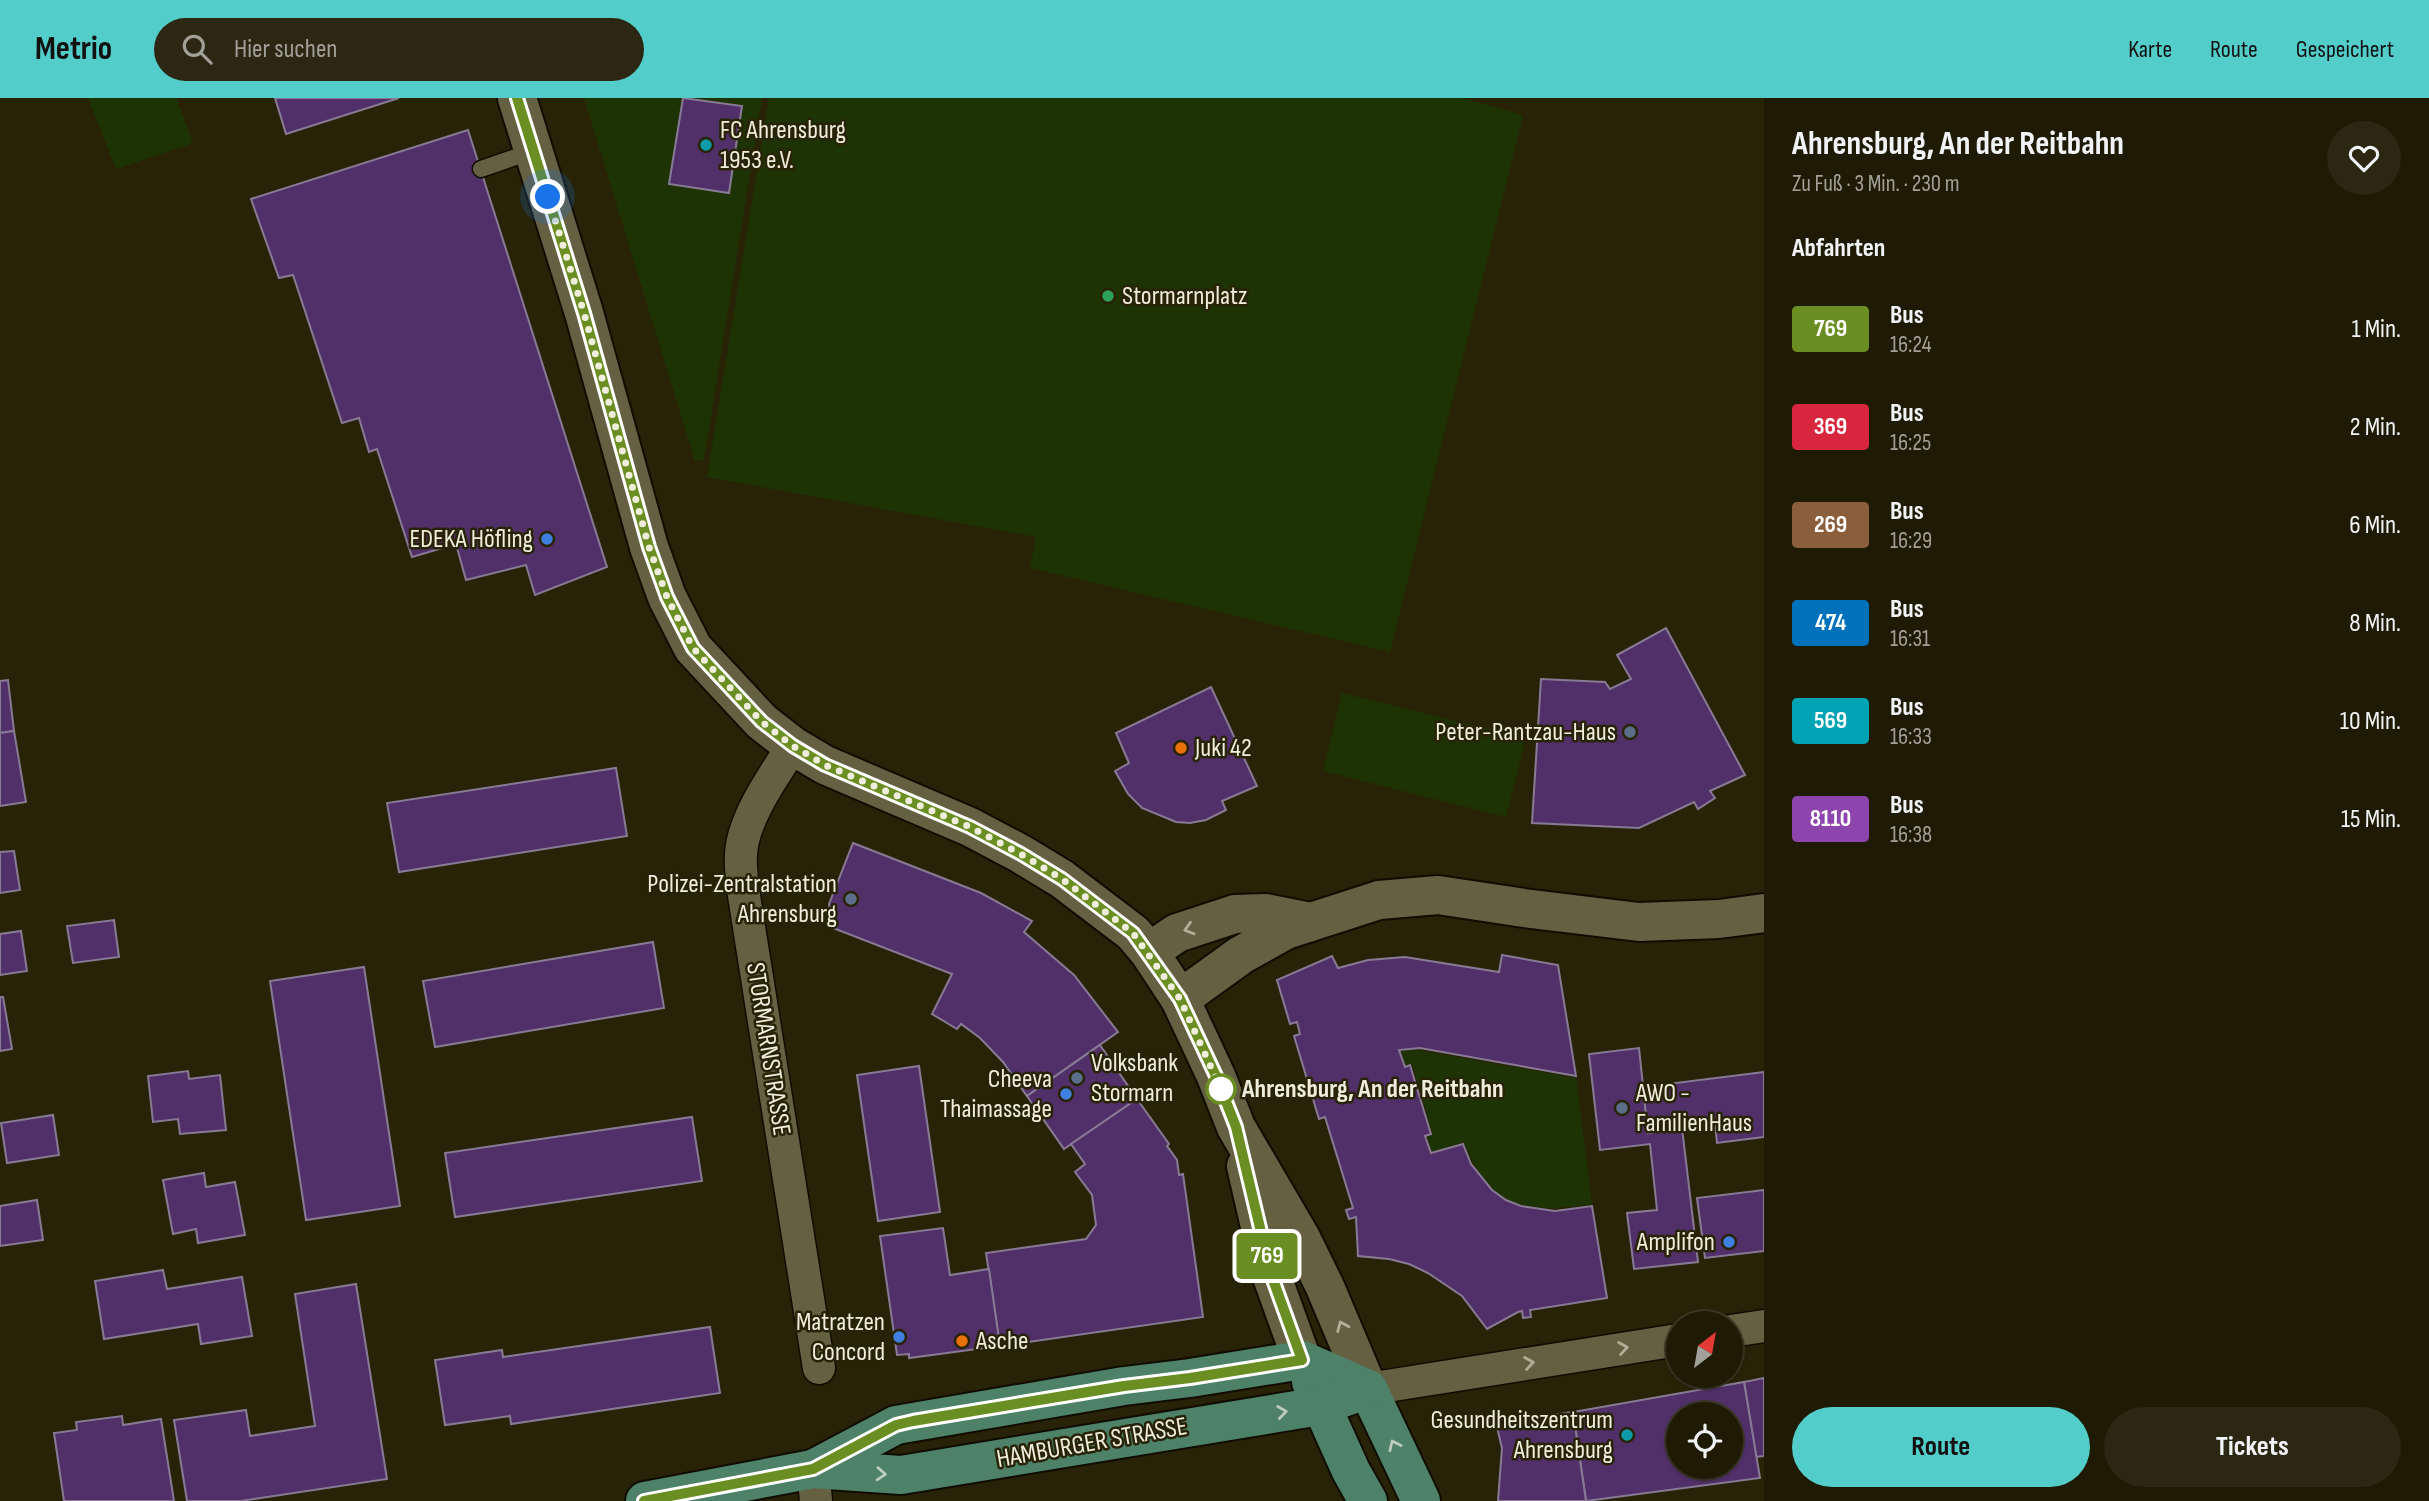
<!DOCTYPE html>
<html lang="de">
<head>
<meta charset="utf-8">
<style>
  :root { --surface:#1e1a04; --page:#2b2713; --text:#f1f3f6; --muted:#a1a19a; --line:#3c3826; --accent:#53cdc9 }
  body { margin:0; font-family:"Sofia Sans Condensed",sans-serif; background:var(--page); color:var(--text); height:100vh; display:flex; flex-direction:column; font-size:26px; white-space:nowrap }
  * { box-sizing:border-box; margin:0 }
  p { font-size:23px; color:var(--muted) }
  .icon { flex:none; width:38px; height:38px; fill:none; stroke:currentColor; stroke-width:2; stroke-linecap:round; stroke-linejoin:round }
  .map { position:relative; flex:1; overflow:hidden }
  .side { display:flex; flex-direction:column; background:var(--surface); width:665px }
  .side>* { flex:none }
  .badge { padding:0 14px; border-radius:5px; font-size:24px; line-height:46px }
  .needle { width:46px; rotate:31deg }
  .tools { position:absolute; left:1666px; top:1213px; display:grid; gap:14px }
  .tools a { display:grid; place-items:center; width:77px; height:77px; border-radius:50%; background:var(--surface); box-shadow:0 2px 5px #0004,0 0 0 2px var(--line); font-size:35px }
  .you { position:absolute; width:35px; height:35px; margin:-18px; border:5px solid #fff; border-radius:50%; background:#1a73e8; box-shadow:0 0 0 10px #1a73e833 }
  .map>.badge { position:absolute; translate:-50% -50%; box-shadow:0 0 0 4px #fff }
  h2 { padding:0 28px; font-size:26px; line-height:63px }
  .round { display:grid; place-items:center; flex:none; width:74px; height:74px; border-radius:37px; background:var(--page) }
  .overview { display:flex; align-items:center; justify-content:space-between; height:119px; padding:0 28px }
  h1 { font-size:33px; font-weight:700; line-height:52px }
  .cta { display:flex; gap:14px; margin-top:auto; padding:14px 28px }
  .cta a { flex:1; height:80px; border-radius:42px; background:var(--accent); color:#111; font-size:28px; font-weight:700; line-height:80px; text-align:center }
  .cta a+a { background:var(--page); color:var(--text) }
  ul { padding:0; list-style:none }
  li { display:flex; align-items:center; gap:21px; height:98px; padding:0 28px }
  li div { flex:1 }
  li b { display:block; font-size:26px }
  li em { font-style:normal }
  li .badge { min-width:77px; font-weight:700; text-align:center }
  header { display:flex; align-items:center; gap:42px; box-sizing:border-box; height:98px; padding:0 35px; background:var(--accent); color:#111 }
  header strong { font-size:33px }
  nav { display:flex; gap:38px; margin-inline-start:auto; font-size:24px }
  .search { width:490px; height:63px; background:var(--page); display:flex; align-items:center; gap:18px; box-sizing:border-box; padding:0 24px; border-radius:38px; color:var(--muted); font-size:26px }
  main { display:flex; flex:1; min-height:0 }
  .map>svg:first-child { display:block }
</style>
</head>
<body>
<header>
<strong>Metrio</strong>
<div class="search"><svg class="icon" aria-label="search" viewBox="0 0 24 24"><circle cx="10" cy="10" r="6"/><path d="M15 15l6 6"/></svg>Hier suchen</div>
<nav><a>Karte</a><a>Route</a><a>Gespeichert</a></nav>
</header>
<main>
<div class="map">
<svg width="1764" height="1403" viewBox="0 0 1764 1403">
  <rect width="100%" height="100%" fill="#282306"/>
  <!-- green -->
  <g fill="#1e3303">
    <path d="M88,0H176L193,45L116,71Z"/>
    <path d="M584,0H762L704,362L695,363Z"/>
    <path d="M769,0H1461L1523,17L1390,554L1030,470L1036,439L707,379Z"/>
    <path d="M1342,595L1526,640L1506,719L1323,673Z"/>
    <path d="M1411,951L1576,980L1592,1106C1527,1115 1490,1112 1464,1044L1432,1054L1427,1039L1433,1037L1412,966L1405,967L1401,953Z"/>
  </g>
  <!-- building -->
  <g fill="#513069" stroke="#887a95" stroke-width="2" fill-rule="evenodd">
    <path d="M275,0H399L286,36Z"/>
    <path d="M683,0L742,8L729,95L669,86Z"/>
    <path d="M468,32L607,469L535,497L526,467L466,482L456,446L412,459L377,351L369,354L359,320L342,325L293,177L279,180L251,101Z"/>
    <path d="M1666,530L1745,677L1710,693L1715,700L1698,711L1694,704L1639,730L1532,725L1541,581L1605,584L1610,591L1631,581L1617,557Z"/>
    <path d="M8,582L14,633L0,635V583Z"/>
    <path d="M1211,589L1257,688L1222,703L1226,712L1206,722L1190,725L1176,724L1142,710L1128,696L1115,673L1129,665L1116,635Z"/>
    <path d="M14,633L26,704L0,708V635Z"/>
    <path d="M616,670L627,738L399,774L387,705Z"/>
    <path d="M853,745L981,795L1032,823L1024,834L1074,877L1118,934L1027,998L1003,964L980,940L961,926L957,931L932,916L952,876L833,830L829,806Z"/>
    <path d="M14,753L20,792L0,795V754Z"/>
    <path d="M114,822L119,859L73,865L67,828Z"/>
    <path d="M21,833L27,873L0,877V836Z"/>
    <path d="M653,844L664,910L435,949L423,883Z"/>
    <path d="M1502,857L1558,867L1576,978L1420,950L1399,952L1405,969L1410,967L1431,1036L1425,1038L1431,1055L1463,1046L1471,1066L1492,1092L1506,1102L1521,1108L1555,1113L1592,1108L1607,1200L1530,1212L1531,1219L1523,1220L1522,1213L1518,1214L1487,1231L1462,1198L1428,1175L1409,1166L1389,1161L1358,1158L1356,1119L1349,1121L1346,1112L1353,1110L1325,1019L1319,1021L1294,938L1300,936L1297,924L1290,926L1277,882L1332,858L1338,870L1368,862L1405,859L1499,874Z"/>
    <path d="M364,869L400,1108L306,1122L270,883Z"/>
    <path d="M0,899H3L12,951L0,953Z"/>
    <path d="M1100,947L1137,1001L1064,1051L1027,998Z"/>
    <path d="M1639,950L1648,1035L1682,1030L1698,1164L1634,1171L1627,1115L1657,1112L1650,1046L1600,1052L1589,956Z"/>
    <path d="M919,968L940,1114L878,1123L857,977Z"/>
    <path d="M188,973L189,981L220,977L226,1032L180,1036L178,1021L153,1024L148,978Z"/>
    <path d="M1764,974V1039L1717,1045L1715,1026L1648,1035L1643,989Z"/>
    <path d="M1137,1001L1169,1046L1167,1048L1177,1062L1179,1077L1183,1076L1203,1219L1000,1248L986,1155L1086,1141L1096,1127L1092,1097L1075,1074L1085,1066L1071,1046Z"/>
    <path d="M53,1017L59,1057L7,1065L1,1025Z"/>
    <path d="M692,1019L702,1083L455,1119L445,1055Z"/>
    <path d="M204,1075L206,1089L235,1084L245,1137L198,1145L196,1131L173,1136L163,1082Z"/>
    <path d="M1764,1092V1153L1705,1160L1697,1100Z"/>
    <path d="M37,1102L43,1142L0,1148V1108Z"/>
    <path d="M943,1130L950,1177L989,1171L1000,1248L909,1260V1256L897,1257L880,1138Z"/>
    <path d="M163,1172L167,1191L242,1179L252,1238L201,1246L198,1226L104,1241L95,1183Z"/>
    <path d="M356,1186L387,1381L241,1403H187L174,1322L246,1312L250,1338L315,1328L295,1196Z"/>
    <path d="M710,1229L720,1295L511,1326L510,1318L445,1327L435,1262L502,1252L503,1259Z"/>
    <path d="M1764,1280V1358L1756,1359L1744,1284Z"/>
    <path d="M1744,1284L1760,1380L1586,1403L1573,1314ZM1678,1316H1731V1368H1678Z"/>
    <path d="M1573,1314L1586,1403H1498L1502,1350L1496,1325Z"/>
    <path d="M122,1318L123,1327L161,1321L174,1403H64L54,1335L77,1332L76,1324Z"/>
  </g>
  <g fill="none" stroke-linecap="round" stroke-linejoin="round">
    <defs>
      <path id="lane" d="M481,71L533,53"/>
      <g id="street">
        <path d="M793,648C774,677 742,722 741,757C740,766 742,776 742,785L819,1270"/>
        <path d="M1731,1233L1764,1228"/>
        <path d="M1368,1291L1678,1242"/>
        <path d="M813,1371L816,1403"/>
      </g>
      <g id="secondary">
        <path d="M517,0L584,215L649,449L667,499L693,550L762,624L793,648L825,667L970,729L1021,756L1062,781L1133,835L1149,854L1180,901L1216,978L1236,1029L1301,1140L1325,1189L1368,1291"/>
        <path d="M1149,854L1177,835L1235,816L1265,815L1310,824"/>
        <path d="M1180,901L1241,857L1286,832L1379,802L1438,797L1524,810L1639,824L1719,821L1764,815"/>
        <path d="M1246,1068L1271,1176L1302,1262"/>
      </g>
      <g id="primary">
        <path d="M1311,1284L1351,1373L1368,1403"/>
        <path d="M1368,1291L1421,1403"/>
        <path d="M813,1371L896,1327L1124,1288L1190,1280L1302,1262L1368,1291"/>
        <path d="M645,1403L813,1371L901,1377L1320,1308L1368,1291"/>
      </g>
    </defs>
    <!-- lane casing -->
    <use href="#lane" stroke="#110c00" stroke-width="19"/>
    <!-- street casing -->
    <use href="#street" stroke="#110c00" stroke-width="35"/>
    <!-- secondary casing -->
    <use href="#secondary" stroke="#110c00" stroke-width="42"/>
    <!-- primary casing -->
    <use href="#primary" stroke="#110c00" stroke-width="42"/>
    <!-- lane -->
    <use href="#lane" stroke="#666043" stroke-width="16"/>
    <!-- street -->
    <use href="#street" stroke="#666043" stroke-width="32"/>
    <!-- secondary -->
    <use href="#secondary" stroke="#666043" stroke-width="38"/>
    <!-- primary -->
    <use href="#primary" stroke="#4d8269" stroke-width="38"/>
  </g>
  <!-- one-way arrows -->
  <defs><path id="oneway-chevron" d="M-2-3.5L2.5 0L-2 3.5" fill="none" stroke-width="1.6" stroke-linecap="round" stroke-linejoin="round" transform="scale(1.75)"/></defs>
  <g stroke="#b1ae97">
    <use href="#oneway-chevron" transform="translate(1189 831) rotate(163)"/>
    <use href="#oneway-chevron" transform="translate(1342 1228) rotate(-113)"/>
    <use href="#oneway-chevron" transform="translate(1623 1250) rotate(-9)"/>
    <use href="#oneway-chevron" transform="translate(1529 1265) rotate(-9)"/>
  </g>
  <g stroke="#becdba">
    <use href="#oneway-chevron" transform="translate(1282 1314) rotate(-8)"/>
    <use href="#oneway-chevron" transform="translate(1394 1347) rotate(-115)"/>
    <use href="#oneway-chevron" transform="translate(881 1376) rotate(4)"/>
  </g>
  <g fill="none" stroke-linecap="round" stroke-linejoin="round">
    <defs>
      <path id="line" d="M517,0L584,215L649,449L667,499L693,550L762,624L793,648L825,667L970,729L1021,756L1062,781L1133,835L1180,901L1216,978L1236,1029L1271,1176L1302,1262L1190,1280L1124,1288L913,1323L896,1327L813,1371L644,1403"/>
    </defs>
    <!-- line casing -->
    <use href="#line" stroke="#fff" stroke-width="16"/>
    <!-- line -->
    <use href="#line" stroke="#6b8e23" stroke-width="10"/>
    <!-- walk -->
    <path stroke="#efeddc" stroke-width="7" stroke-dasharray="0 12.6" d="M548,99L584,215L649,449L667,499L693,550L762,624L793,648L825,667L970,729L1021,756L1062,781L1133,835L1180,901L1221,991"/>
  </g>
  <!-- markers -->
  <g fill="#0f9aa8" stroke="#282306" stroke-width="2.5">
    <circle cx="706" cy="47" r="7"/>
    <circle cx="1627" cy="1337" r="7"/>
  </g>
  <circle fill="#2e9e5b" stroke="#282306" stroke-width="2.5" cx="1108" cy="198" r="7"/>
  <g fill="#3f7fe0" stroke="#282306" stroke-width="2.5">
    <circle cx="547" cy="441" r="7"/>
    <circle cx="1066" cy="996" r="7"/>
    <circle cx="1729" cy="1144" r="7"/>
    <circle cx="899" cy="1239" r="7"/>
  </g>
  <g fill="#5c6f8a" stroke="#282306" stroke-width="2.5">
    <circle cx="1630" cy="634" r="7"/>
    <circle cx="851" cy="801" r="7"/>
    <circle cx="1077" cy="980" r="7"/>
    <circle cx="1622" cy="1010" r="7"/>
  </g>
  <g fill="#e8710a" stroke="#282306" stroke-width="2.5">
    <circle cx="1181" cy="650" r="7"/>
    <circle cx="962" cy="1243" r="7"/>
  </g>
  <circle fill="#fff" stroke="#6b8e23" stroke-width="3.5" cx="1221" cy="991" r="14"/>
  <g text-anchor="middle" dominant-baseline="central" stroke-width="5" stroke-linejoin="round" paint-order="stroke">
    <!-- poi labels -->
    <g font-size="26" fill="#efeddc" stroke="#282306" text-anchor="end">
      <text x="720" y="32" text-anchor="start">FC Ahrensburg<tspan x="720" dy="30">1953 e.V.</tspan></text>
      <text x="1122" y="198" text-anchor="start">Stormarnplatz</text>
      <text x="533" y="441">EDEKA Höfling</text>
      <text x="1616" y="634">Peter-Rantzau-Haus</text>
      <text x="1195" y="650" text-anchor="start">Juki 42</text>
      <text x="837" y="786">Polizei-Zentralstation<tspan x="837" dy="30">Ahrensburg</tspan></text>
      <text x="1091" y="965" text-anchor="start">Volksbank<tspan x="1091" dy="30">Stormarn</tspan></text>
      <text x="1052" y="981">Cheeva<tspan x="1052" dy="30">Thaimassage</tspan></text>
      <text x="1636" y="995" text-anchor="start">AWO -<tspan x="1636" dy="30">FamilienHaus</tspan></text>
      <text x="1715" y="1144">Amplifon</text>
      <text x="885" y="1224">Matratzen<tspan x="885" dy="30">Concord</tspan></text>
      <text x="976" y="1243" text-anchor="start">Asche</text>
      <text x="1613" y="1322">Gesundheitszentrum<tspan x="1613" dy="30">Ahrensburg</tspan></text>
    </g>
    <!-- street labels -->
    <g font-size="26" fill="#efeddc" stroke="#282306">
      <text transform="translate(768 951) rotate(81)">STORMARNSTRASSE</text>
      <text transform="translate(1092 1345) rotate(-10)">HAMBURGER STRASSE</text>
    </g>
    <!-- stop labels -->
    <g font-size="26" font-weight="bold" fill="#efeddc" stroke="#282306" text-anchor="start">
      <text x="1242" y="991">Ahrensburg, An der Reitbahn</text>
    </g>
  </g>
</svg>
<div class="tools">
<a><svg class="needle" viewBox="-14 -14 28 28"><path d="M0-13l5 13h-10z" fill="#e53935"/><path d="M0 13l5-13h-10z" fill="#a1a19a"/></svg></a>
<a><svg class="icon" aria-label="locate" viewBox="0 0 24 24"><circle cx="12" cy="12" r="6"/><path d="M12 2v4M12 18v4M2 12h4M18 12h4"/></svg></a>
</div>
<div class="you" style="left:548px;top:99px"></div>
<b class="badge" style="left:1267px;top:1158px;background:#6b8e23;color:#fff">769</b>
</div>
<section class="side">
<div class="overview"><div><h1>Ahrensburg, An der Reitbahn</h1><p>Zu Fuß · 3 Min. · 230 m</p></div><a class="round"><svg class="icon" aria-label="heart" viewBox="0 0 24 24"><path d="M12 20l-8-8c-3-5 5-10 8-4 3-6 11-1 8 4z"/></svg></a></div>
<h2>Abfahrten</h2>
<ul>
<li><span class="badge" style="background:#6b8e23;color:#fff">769</span><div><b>Bus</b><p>16:24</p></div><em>1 Min.</em></li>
<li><span class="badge" style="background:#d7263d;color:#fff">369</span><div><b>Bus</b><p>16:25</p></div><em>2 Min.</em></li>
<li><span class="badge" style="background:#8b5e3c;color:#fff">269</span><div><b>Bus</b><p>16:29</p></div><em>6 Min.</em></li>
<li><span class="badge" style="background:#0072bc;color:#fff">474</span><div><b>Bus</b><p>16:31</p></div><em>8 Min.</em></li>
<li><span class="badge" style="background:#00a3b4;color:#fff">569</span><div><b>Bus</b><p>16:33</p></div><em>10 Min.</em></li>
<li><span class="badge" style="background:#8e44ad;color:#fff">8110</span><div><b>Bus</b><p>16:38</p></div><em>15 Min.</em></li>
</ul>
<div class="cta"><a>Route</a><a>Tickets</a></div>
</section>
</main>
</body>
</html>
